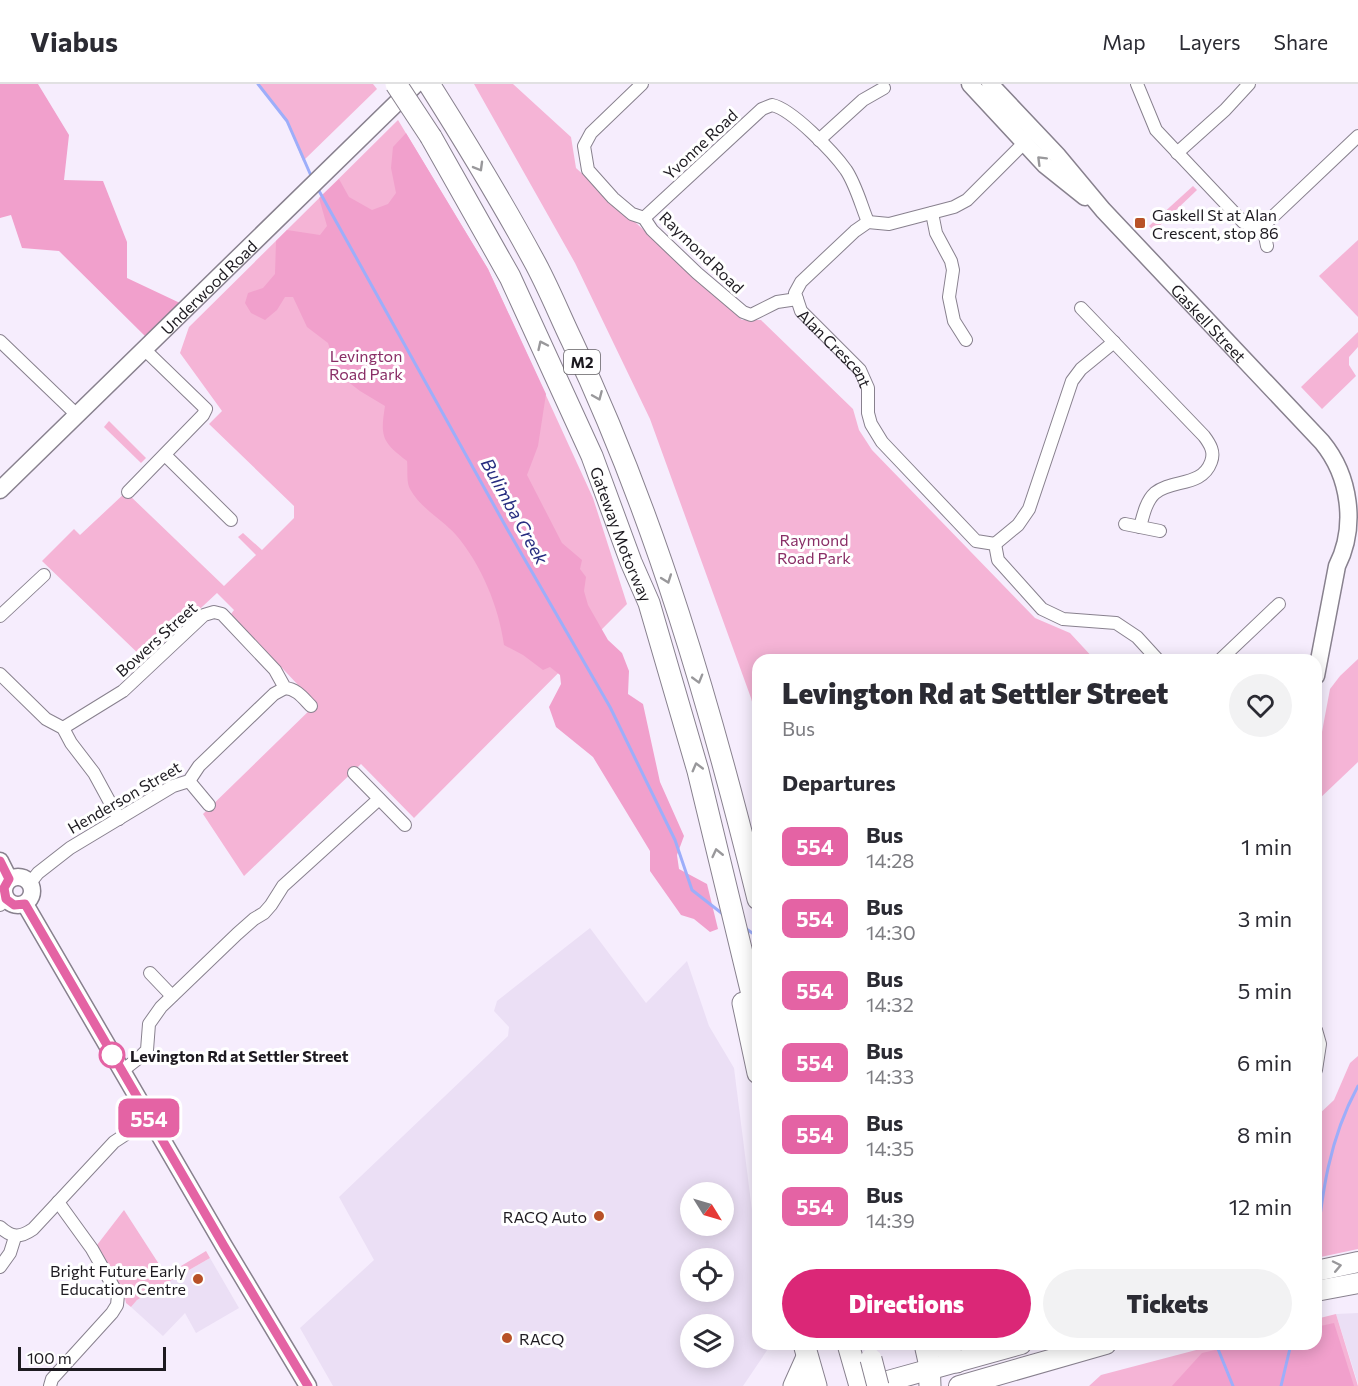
<!DOCTYPE html>
<html lang="en">
<head>
<meta charset="utf-8">
<style>
  :root { --surface:#fff; --page:#f2f2f3; --text:#2b2b33; --muted:#7c7c81; --line:#e1e1e2; --accent:#db2777 }
  body { margin:0; font-family:Commissioner,sans-serif; background:var(--page); color:var(--text); height:100vh; display:flex; flex-direction:column; font-size:22px; white-space:nowrap }
  * { box-sizing:border-box; margin:0 }
  p { font-size:20px; color:var(--muted) }
  .icon { flex:none; width:33px; height:33px; fill:none; stroke:currentColor; stroke-width:2; stroke-linecap:round; stroke-linejoin:round }
  .map { position:relative; flex:1; overflow:hidden }
  .details { position:absolute; left:752px; top:570px; width:570px; height:696px; display:flex; flex-direction:column; background:var(--surface); border-radius:18px; box-shadow:0 3px 15px #0003 }
  .details>* { flex:none }
  .badge { padding:0 12px; border-radius:9px; font-size:21px; line-height:39px }
  .needle { width:39px; rotate:127deg }
  .controls { position:absolute; left:680px; top:1098px; display:grid; gap:12px }
  .controls a { display:grid; place-items:center; width:54px; height:54px; border-radius:50%; background:var(--surface); box-shadow:0 3px 15px #0003; font-size:30px }
  .scale { position:absolute; left:18px; bottom:15px; width:148px; box-sizing:border-box; padding-left:6px; border:3px solid #1d1a20; border-top:0; font-size:16px; line-height:21px; white-space:nowrap; color:#1d1a20; -webkit-text-stroke:4px #fff; paint-order:stroke }
  .map>.badge { position:absolute; translate:-50% -50%; box-shadow:0 0 0 3px #fff }
  h2 { padding:0 30px; font-size:22px; line-height:54px }
  .round { display:grid; place-items:center; flex:none; width:63px; height:63px; border-radius:32px; background:var(--page) }
  .overview { display:flex; align-items:center; justify-content:space-between; height:102px; padding:0 30px }
  h1 { font-size:28px; font-weight:800; line-height:45px }
  .button { display:flex; gap:12px; margin-top:auto; padding:12px 30px }
  .button a { flex:1; height:69px; border-radius:36px; background:var(--accent); color:#fff; font-size:24px; font-weight:800; line-height:69px; text-align:center }
  .button a+a { background:var(--page); color:var(--text) }
  ul { padding:0; list-style:none }
  li { display:flex; align-items:center; gap:18px; height:72px; padding:0 30px }
  li div { flex:1 }
  li b { display:block; font-size:22px }
  li em { font-style:normal }
  li .badge { min-width:66px; font-weight:700; text-align:center }
  header { display:flex; align-items:center; gap:36px; box-sizing:border-box; height:84px; padding:0 30px; background:var(--surface); border-bottom:2px solid var(--line) }
  header strong { font-size:28px }
  nav { display:flex; gap:33px; margin-inline-start:auto; font-size:21px }
  .map>svg:first-child { display:block }
</style>
</head>
<body>
<header>
<strong>Viabus</strong>
<nav><a>Map</a><a>Layers</a><a>Share</a></nav>
</header>
<div class="map">
<svg width="1358" height="1302" viewBox="0 0 1358 1302">
  <rect width="100%" height="100%" fill="#f6edfd"/>
  <!-- built -->
  <g fill="#ebdff5" fill-rule="evenodd">
    <path d="M590,844L646,919L687,877L709,942L734,984L757,1166L758,1260H769L770,1262L743,1302H333L300,1244L374,1176L339,1113L508,952L509,943L494,927L497,917ZM690,1108H723V1142H690ZM690,1174H723V1208H690ZM690,1240H723V1274H690Z"/>
    <path d="M210,1174L239,1224L196,1249L185,1229L163,1252L131,1223L137,1216Z"/>
    <path d="M1358,1229V1300L1336,1230Z"/>
  </g>
  <!-- green -->
  <g fill="#f5b4d6">
    <path d="M258,0H373L377,5L303,77L287,37Z"/>
    <path d="M474,0H513L571,53L576,84L742,236H761L853,325L859,346L872,366L1035,534L1070,549L1095,576H758L757,637L751,614L650,335L575,179Z"/>
    <path d="M398,36L488,185L593,414L627,520L414,734L361,680L244,792L203,730L316,620L231,530L234,526L217,509L145,576L42,477L74,445L80,451L126,408L224,502L256,471L238,453L243,449L262,466L294,434V422L209,340L222,327L180,269L189,243Z"/>
    <path d="M1193,102L1197,106L1154,147L1149,142Z"/>
    <path d="M1358,156V233L1319,192Z"/>
    <path d="M1358,248V263L1349,273V281L1356,292L1322,325L1301,303Z"/>
    <path d="M109,337L146,374L141,379L104,343Z"/>
    <path d="M1358,575V678L1318,716L1316,713V680L1330,605L1340,592Z"/>
    <path d="M1358,972V1165L1316,1174V1033L1334,1016L1350,979Z"/>
    <path d="M124,1126L166,1191L206,1167L210,1174L137,1216L131,1223L126,1219L124,1209L97,1161Z"/>
    <path d="M1336,1230L1358,1302H1089L1101,1291L1219,1260H1316V1235Z"/>
  </g>
  <!-- forest -->
  <g fill="#f1a0cc">
    <path d="M0,0H38L69,51L64,96L103,97L127,158V194L180,219L146,253L59,167L22,164L11,131L0,134Z"/>
    <path d="M406,49L488,185L546,310L538,362L527,391L562,459L582,476L580,485L586,493L584,507L588,521L608,556L622,569L629,587L628,610L643,620L660,698L684,752L677,771L679,785L707,800L718,845L710,848L694,835L681,831L650,787V767L593,673L556,643L549,623L561,600L560,591L550,583L543,586L523,571L504,561C499,523 481,480 456,451C442,435 420,424 410,405C406,398 408,385 407,377C382,358 380,353 385,322L360,307L338,290L328,259L307,243L293,213H285L277,226L265,236L251,229L245,219L248,209L263,204L275,190L276,157L287,146L320,151L327,142L319,114L339,95L349,113L372,126L388,120L396,109L391,84L393,63Z"/>
    <path d="M1334,1239L1354,1302H1172L1202,1269L1241,1260H1316V1243Z"/>
  </g>
  <g fill="none" stroke-linecap="round" stroke-linejoin="round">
    <!-- stream -->
    <g stroke="#9daefa" stroke-width="3">
      <path d="M258,0L287,37L312,94"/>
      <path d="M318,105L506,443L610,623L675,756L692,806L724,831"/>
      <path d="M745,844L758,853"/>
      <path d="M1316,1167C1322,1109 1329,1055 1358,1002"/>
      <path d="M1216,1260L1233,1302"/>
      <path d="M1281,1302L1291,1260"/>
    </g>
    <defs>
      <g id="street">
        <path d="M642,0L591,49L584,62L588,86L613,114L632,130L644,134L652,146L697,189L743,228L751,231L777,218L797,215"/>
        <path d="M1137,0L1156,46L1243,138L1254,142H1263"/>
        <path d="M819,56L863,16L884,4"/>
        <path id="s1" d="M1024,59L967,116L954,123L889,140L868,138L855,147L801,198L795,209L801,227L860,286L868,304V329L871,340L882,358L976,457L995,460L998,476L1042,525L1063,535L1116,539L1137,553L1158,576"/>
        <path d="M1177,69L1225,26L1249,0"/>
        <path d="M932,129L936,149L951,177L953,186L949,213L954,237L966,256"/>
        <path d="M644,134L762,25L772,21C792,25 834,69 846,86C856,101 861,121 868,138"/>
        <path d="M1267,162L1263,142L1358,52"/>
        <path d="M1081,224L1204,352C1210,360 1215,368 1211,378C1202,403 1172,395 1155,409C1146,417 1143,432 1140,443"/>
        <path d="M0,257L77,331"/>
        <path d="M165,371L231,436"/>
        <path d="M128,408L203,331L206,325L144,265"/>
        <path d="M1125,440L1160,447"/>
        <path d="M995,460L1018,441L1029,425L1072,297L1081,285L1114,258"/>
        <path d="M0,532L44,491"/>
        <path d="M1220,576L1279,520"/>
        <path d="M0,590L46,635L63,644L71,659L94,689L119,735"/>
        <path d="M63,644L123,607L204,531L214,528L222,530L275,586L285,604C297,605 303,614 311,622"/>
        <path d="M354,689L405,741"/>
        <path d="M189,697L209,721"/>
        <path d="M30,799L38,789L70,764L173,702L189,697L199,682L274,610L285,604"/>
        <path d="M0,821L6,815"/>
        <path d="M150,889L172,912"/>
        <path d="M1316,946L1320,960L1316,986"/>
        <path d="M122,987L140,973L147,966L149,940L161,923L237,850L254,835L264,829L271,821L283,802L379,715"/>
        <path d="M0,1143C12,1154 20,1154 33,1145L114,1058L149,1035"/>
        <path d="M0,1183L10,1169L15,1153"/>
        <path d="M50,1302L52,1295L112,1229L117,1221L118,1211L92,1165L58,1118"/>
      </g>
      <g id="secondary">
        <path d="M970,0L1045,81L1085,113"/>
        <path id="s2" d="M990,0L1058,72L1103,126L1322,358C1350,392 1357,442 1337,482L1316,592"/>
        <path id="s3" d="M0,406L416,0"/>
        <path d="M0,777L9,795"/>
        <circle cx="18" cy="807" r="14"/>
        <path d="M25,820L224,1162L308,1302"/>
      </g>
      <g id="primary">
        <path d="M1316,1187L1358,1178"/>
        <path d="M1316,1207L1358,1199"/>
        <path d="M870,1302L1021,1260"/>
        <path d="M959,1302L1106,1260"/>
      </g>
      <g id="highway">
        <path d="M429,0C465,57 501,116 533,175C548,202 559,230 572,257C656,434 711,624 758,815"/>
        <path id="s4" d="M431,53L510,193L592,372L631,478L649,519L698,687L758,935"/>
        <path d="M743,919L758,989"/>
        <path d="M804,1260L816,1302"/>
        <path d="M848,1260L860,1302"/>
        <path d="M925,1260L929,1278L930,1302"/>
        <path d="M941,1260L957,1278"/>
        <path d="M794,1302L807,1273"/>
      </g>
    </defs>
    <!-- street casing -->
    <use href="#street" stroke="#88818e" stroke-width="14"/>
    <!-- secondary casing -->
    <use href="#secondary" stroke="#88818e" stroke-width="19"/>
    <!-- primary casing -->
    <use href="#primary" stroke="#88818e" stroke-width="22"/>
    <!-- highway casing -->
    <use href="#highway" stroke="#88818e" stroke-width="23"/>
    <!-- street -->
    <use href="#street" stroke="#fff" stroke-width="12"/>
    <!-- secondary -->
    <use href="#secondary" stroke="#fff" stroke-width="16"/>
    <!-- primary -->
    <use href="#primary" stroke="#fff" stroke-width="20"/>
    <!-- highway -->
    <use href="#highway" stroke="#fff" stroke-width="21"/>
    <defs>
      <g id="highway-bridge">
        <path d="M396,0L431,53"/>
        <path d="M871,1275L878,1302"/>
      </g>
    </defs>
    <!-- highway-bridge casing -->
    <use href="#highway-bridge" stroke="#88818e" stroke-width="23" stroke-linecap="butt"/>
    <!-- highway-bridge -->
    <use href="#highway-bridge" stroke="#fff" stroke-width="21"/>
  </g>
  <!-- one-way arrows -->
  <defs><path id="oneway-chevron" d="M-2-3.5L2.5 0L-2 3.5" fill="none" stroke-width="1.6" stroke-linecap="round" stroke-linejoin="round" transform="scale(1.5)"/></defs>
  <g stroke="#99989b">
    <use href="#oneway-chevron" transform="translate(1041 76) rotate(-135)"/>
    <use href="#oneway-chevron" transform="translate(479 83) rotate(60)"/>
    <use href="#oneway-chevron" transform="translate(542 261) rotate(-115)"/>
    <use href="#oneway-chevron" transform="translate(598 312) rotate(67)"/>
    <use href="#oneway-chevron" transform="translate(667 495) rotate(70)"/>
    <use href="#oneway-chevron" transform="translate(698 595) rotate(74)"/>
    <use href="#oneway-chevron" transform="translate(697 683) rotate(-105)"/>
    <use href="#oneway-chevron" transform="translate(717 769) rotate(-103)"/>
    <use href="#oneway-chevron" transform="translate(1337 1182) rotate(-12)"/>
  </g>
  <g fill="none" stroke-linecap="round" stroke-linejoin="round">
    <defs>
      <path id="line" d="M0,777L9,795L4,804L6,815L14,821L25,820L224,1162L308,1302"/>
    </defs>
    <!-- line casing -->
    <use href="#line" stroke="#fff" stroke-width="14"/>
    <!-- line -->
    <use href="#line" stroke="#e463a4" stroke-width="9"/>
  </g>
  <!-- markers -->
  <g fill="#b85127" stroke="#fff" stroke-width="2">
    <rect x="1134" y="133" width="12" height="12" rx="3"/>
    <circle cx="599" cy="1132" r="6"/>
    <circle cx="198" cy="1195" r="6"/>
    <circle cx="507" cy="1254" r="6"/>
  </g>
  <circle fill="#fff" stroke="#e463a4" stroke-width="3" cx="112" cy="971" r="12"/>
  <g text-anchor="middle" dominant-baseline="central" stroke-width="6" stroke-linejoin="round" paint-order="stroke">
    <!-- shield labels -->
    <rect fill="#fff" stroke="#615f63" stroke-width="1.5" x="564" y="266" width="36" height="24" rx="4.5"/>
    <g font-size="15" font-weight="bold" fill="#1d1a20">
      <text x="582" y="278">M2</text>
    </g>
    <!-- street labels -->
    <g font-size="16" fill="#1d1a20" stroke="#fff">
      <text transform="translate(700 60) rotate(-43)">Yvonne Road</text>
      <text transform="translate(702 168) rotate(44)">Raymond Road</text>
      <text stroke="none"><textPath href="#s3" startOffset="291">Underwood Road</textPath></text>
      <text stroke="none"><textPath href="#s2" startOffset="324">Gaskell Street</textPath></text>
      <text stroke="none"><textPath href="#s1" startOffset="356">Alan Crescent</textPath></text>
      <text stroke="none"><textPath href="#s4" startOffset="441">Gateway Motorway</textPath></text>
      <text transform="translate(156 555) rotate(-42)">Bowers Street</text>
      <text transform="translate(124 713) rotate(-30)">Henderson Street</text>
    </g>
    <!-- poi labels -->
    <g font-size="16" fill="#1d1a20" stroke="#fff" text-anchor="start">
      <text x="1152" y="130">Gaskell St at Alan<tspan x="1152" dy="18">Crescent, stop 86</tspan></text>
      <text x="587" y="1132" text-anchor="end">RACQ Auto</text>
      <text x="186" y="1186" text-anchor="end">Bright Future Early<tspan x="186" dy="18">Education Centre</tspan></text>
      <text x="519" y="1254">RACQ</text>
    </g>
    <!-- park labels -->
    <g font-size="16" fill="#892e66" stroke="#fff">
      <text x="366" y="271">Levington<tspan x="366" dy="18">Road Park</tspan></text>
      <text x="814" y="455">Raymond<tspan x="814" dy="18">Road Park</tspan></text>
    </g>
    <!-- stop labels -->
    <g font-size="16" font-weight="bold" fill="#1d1a20" stroke="#fff" text-anchor="start">
      <text x="130" y="971">Levington Rd at Settler Street</text>
    </g>
    <!-- water labels -->
    <g font-size="18" font-style="italic" fill="#272d81" stroke="#fff">
      <text transform="translate(515 427) rotate(61)">Bulimba Creek</text>
    </g>
  </g>
</svg>
<div class="controls">
<a><svg class="needle" viewBox="-14 -14 28 28"><path d="M0-13l5 13h-10z" fill="#e53935"/><path d="M0 13l5-13h-10z" fill="#7c7c81"/></svg></a>
<a><svg class="icon" aria-label="locate" viewBox="0 0 24 24"><circle cx="12" cy="12" r="6"/><path d="M12 2v4M12 18v4M2 12h4M18 12h4"/></svg></a>
<a><svg class="icon" aria-label="layers" viewBox="0 0 24 24"><path d="M12 4l9 5-9 5-9-5zM3 14l9 5 9-5"/></svg></a>
</div>
<div class="scale">100 m</div>
<b class="badge" style="left:149px;top:1034px;background:#e463a4;color:#fff">554</b>
<section class="details">
<div class="overview"><div><h1>Levington Rd at Settler Street</h1><p>Bus</p></div><a class="round"><svg class="icon" aria-label="heart" viewBox="0 0 24 24"><path d="M12 20l-8-8c-3-5 5-10 8-4 3-6 11-1 8 4z"/></svg></a></div>
<h2>Departures</h2>
<ul>
<li><span class="badge" style="background:#e463a4;color:#fff">554</span><div><b>Bus</b><p>14:28</p></div><em>1 min</em></li>
<li><span class="badge" style="background:#e463a4;color:#fff">554</span><div><b>Bus</b><p>14:30</p></div><em>3 min</em></li>
<li><span class="badge" style="background:#e463a4;color:#fff">554</span><div><b>Bus</b><p>14:32</p></div><em>5 min</em></li>
<li><span class="badge" style="background:#e463a4;color:#fff">554</span><div><b>Bus</b><p>14:33</p></div><em>6 min</em></li>
<li><span class="badge" style="background:#e463a4;color:#fff">554</span><div><b>Bus</b><p>14:35</p></div><em>8 min</em></li>
<li><span class="badge" style="background:#e463a4;color:#fff">554</span><div><b>Bus</b><p>14:39</p></div><em>12 min</em></li>
</ul>
<div class="button"><a>Directions</a><a>Tickets</a></div>
</section>
</div>
</body>
</html>
